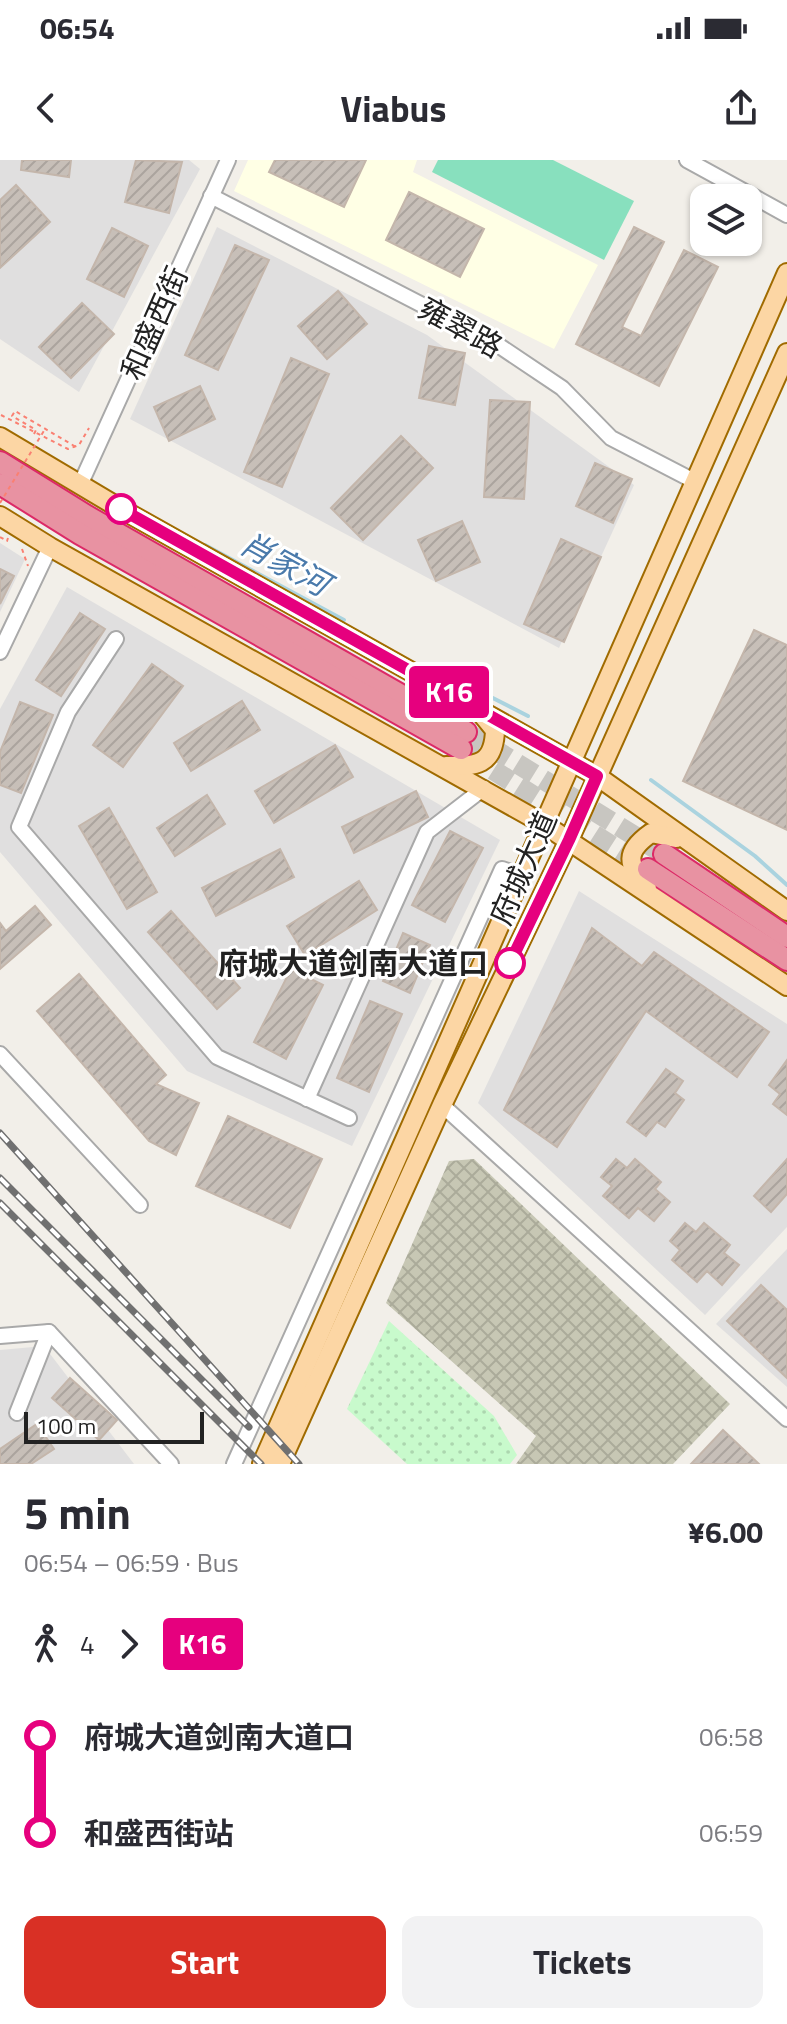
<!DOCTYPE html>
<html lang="en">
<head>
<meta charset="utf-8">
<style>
  :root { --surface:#fff; --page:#f2f2f3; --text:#2b2b33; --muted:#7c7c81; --accent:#d93025 }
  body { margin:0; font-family:"Titillium Web","Noto Sans SC",sans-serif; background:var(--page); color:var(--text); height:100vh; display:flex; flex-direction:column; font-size:30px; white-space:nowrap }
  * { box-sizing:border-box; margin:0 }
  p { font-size:26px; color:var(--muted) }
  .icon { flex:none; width:44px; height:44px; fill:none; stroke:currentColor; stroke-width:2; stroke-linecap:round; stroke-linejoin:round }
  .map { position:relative; height:1304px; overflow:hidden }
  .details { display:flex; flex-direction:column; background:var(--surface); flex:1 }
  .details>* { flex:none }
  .badge { padding:0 16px; border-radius:6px; font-size:28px; line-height:52px }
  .tools { position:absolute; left:690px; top:24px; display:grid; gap:16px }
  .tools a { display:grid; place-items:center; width:72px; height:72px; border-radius:16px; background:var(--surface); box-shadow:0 2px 6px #0004; font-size:40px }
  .scale { position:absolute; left:24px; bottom:20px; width:180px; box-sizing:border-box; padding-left:8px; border:4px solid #222; border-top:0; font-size:22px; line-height:28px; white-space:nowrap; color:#222; -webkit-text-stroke:6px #fff; paint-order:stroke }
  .map>.badge { position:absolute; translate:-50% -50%; box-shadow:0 0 0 4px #fff }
  .legs { display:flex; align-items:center; gap:12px; height:88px; padding:0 24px; font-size:26px }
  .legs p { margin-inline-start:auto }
  .head { display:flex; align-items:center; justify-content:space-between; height:136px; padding:0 24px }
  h1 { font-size:44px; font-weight:700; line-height:60px }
  .cta { display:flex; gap:16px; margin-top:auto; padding:16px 24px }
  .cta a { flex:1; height:92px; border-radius:16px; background:var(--accent); color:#fff; font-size:32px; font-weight:700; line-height:92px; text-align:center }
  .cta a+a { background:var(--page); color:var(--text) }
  ul { padding:0 24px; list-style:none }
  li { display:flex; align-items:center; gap:28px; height:96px; font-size:30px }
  li i { display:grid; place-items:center; width:12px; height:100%; margin:0 10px; background:currentColor }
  li i::after { content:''; width:20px; height:20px; margin:-10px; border:6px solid; border-radius:50%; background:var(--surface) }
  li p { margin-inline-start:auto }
  li:first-child i { background:linear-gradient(#0000 50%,currentColor 0) }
  li:last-child i { background:linear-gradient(currentColor 50%,#0000 0) }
  .status { display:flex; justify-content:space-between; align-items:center; height:56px; padding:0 40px; background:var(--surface); direction:ltr }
  .status svg { height:22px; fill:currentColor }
  header { display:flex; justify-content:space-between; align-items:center; height:104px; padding:0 24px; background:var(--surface); font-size:36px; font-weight:700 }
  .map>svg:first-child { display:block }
</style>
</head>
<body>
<div class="status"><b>06:54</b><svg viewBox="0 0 49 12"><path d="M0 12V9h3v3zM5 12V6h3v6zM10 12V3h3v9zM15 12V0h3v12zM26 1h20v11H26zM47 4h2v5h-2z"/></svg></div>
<header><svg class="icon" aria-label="back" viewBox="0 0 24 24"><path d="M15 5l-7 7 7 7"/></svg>Viabus<svg class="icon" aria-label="share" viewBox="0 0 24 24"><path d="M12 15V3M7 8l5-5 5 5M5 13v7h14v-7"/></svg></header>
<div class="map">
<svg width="787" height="1304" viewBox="0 0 787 1304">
  <defs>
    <pattern id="construction-cross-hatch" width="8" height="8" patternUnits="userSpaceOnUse" patternTransform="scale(2)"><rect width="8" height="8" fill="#c7c7b4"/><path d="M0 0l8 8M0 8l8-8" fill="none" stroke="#abab9a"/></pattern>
    <pattern id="park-dots" width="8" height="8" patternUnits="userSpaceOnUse" patternTransform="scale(2)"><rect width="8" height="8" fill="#c8facc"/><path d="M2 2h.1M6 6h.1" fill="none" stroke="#acd6af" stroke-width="1.8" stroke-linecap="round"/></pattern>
    <pattern id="building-hatch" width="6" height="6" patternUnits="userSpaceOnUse" patternTransform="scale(2)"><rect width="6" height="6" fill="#c7bfb8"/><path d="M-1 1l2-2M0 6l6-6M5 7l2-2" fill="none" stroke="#aba49e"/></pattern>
  </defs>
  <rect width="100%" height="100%" fill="#f2efe9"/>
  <!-- residential -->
  <g fill="#e0dfdf">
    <path d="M0,0H189L200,9L79,232L0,179Z"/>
    <path d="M217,67L427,175L634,325L559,488L130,259Z"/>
    <path d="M0,383L25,399L0,452Z"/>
    <path d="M67,427L500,680L352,986L187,911L0,692V549Z"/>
    <path d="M579,731L787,864V1067L705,1155L478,943Z"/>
    <path d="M787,1089V1227L716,1164Z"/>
    <path d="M44,1186L134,1304H0V1190Z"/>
  </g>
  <!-- education -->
  <path fill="#ffffe5" d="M248,0H417L413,12L598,105L554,189L234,31Z"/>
  <!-- construction -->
  <path fill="url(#construction-cross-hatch)" d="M474,999L730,1244L673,1304H516L536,1276L386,1143L449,1001Z"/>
  <!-- park -->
  <path fill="url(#park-dots)" d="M389,1161L494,1256L517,1295L510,1304H407L347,1249Z"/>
  <!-- pitch -->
  <path fill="#88e0be" d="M438,0H553L634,41L604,100L432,12Z"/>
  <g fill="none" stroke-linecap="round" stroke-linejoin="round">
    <!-- stream -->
    <g stroke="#aad3df" stroke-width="4">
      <path d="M205,385L344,460"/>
      <path d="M479,531L528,556"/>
      <path d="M651,620L755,696L787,725"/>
    </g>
  </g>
  <!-- building -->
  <g fill="url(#building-hatch)" stroke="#c4b6ab" stroke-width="2">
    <path d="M22,0H71L69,17L21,10Z"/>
    <path d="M136,0L182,2L169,53L125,42Z"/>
    <path d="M275,0H366L344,47L269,12Z"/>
    <path d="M16,25L50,62L0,108V40Z"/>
    <path d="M409,32L484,69L460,117L386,80Z"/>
    <path d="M634,67L664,82L622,167L641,176L684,90L718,107L659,226L576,184Z"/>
    <path d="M112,68L148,86L124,137L87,119Z"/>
    <path d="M235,85L269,100L218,210L185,195Z"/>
    <path d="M338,131L367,164L327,199L298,166Z"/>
    <path d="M82,143L114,174L71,218L39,187Z"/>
    <path d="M429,186L465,193L455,245L419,238Z"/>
    <path d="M291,198L329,214L282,327L244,312Z"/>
    <path d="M200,226L215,259L169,281L154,247Z"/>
    <path d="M490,240L530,242L524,339L484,337Z"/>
    <path d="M401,276L433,308L363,380L331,348Z"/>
    <path d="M595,303L632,319L613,363L576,346Z"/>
    <path d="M462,361L480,402L436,421L418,380Z"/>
    <path d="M561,379L601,397L564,482L524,464Z"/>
    <path d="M0,409L14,416L0,444Z"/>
    <path d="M80,453L105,469L61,536L36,520Z"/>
    <path d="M754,470L787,485V670L683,621Z"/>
    <path d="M152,504L183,526L123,607L93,585Z"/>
    <path d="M242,541L260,570L191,611L174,583Z"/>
    <path d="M20,542L53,555L21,633L0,625V592Z"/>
    <path d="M335,585L353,617L274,663L255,631Z"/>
    <path d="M416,631L428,657L354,693L342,667Z"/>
    <path d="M207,635L225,664L175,696L157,668Z"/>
    <path d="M109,648L157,732L127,749L79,666Z"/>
    <path d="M450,671L483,688L445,762L412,745Z"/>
    <path d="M280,689L294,717L216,756L202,728Z"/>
    <path d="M359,721L377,750L305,795L287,766Z"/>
    <path d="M35,746L51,765L0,809V763L6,771Z"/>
    <path d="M171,751L240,828L217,849L148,772Z"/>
    <path d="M592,768L642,806L654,792L769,872L737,917L646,851L557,987L504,950Z"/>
    <path d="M403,773L430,785L410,833L383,821Z"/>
    <path d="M291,809L323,825L286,899L254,882Z"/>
    <path d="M79,814L166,915L156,924L199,943L176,995L149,981L37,851Z"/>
    <path d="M370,841L402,854L369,932L337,918Z"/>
    <path d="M787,900V955L773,944L780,934L769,925Z"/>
    <path d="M666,909L683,921L675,933L684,940L665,967L657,962L646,976L627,962Z"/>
    <path d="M228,956L322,999L290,1068L196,1026Z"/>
    <path d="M616,999L627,1008L635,999L661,1022L655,1029L670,1042L654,1061L638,1048L629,1058L603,1036L612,1026L601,1017Z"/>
    <path d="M787,999V1034L771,1052L754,1036Z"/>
    <path d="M685,1063L696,1072L704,1063L730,1085L724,1093L739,1105L722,1125L707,1111L697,1122L672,1100L680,1090L670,1081Z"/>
    <path d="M761,1125L787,1150V1218L727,1161Z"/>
    <path d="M70,1218L117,1260L99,1280L52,1238Z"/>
    <path d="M37,1264L54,1289L31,1304H0V1289Z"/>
    <path d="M723,1270L759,1304H691Z"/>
  </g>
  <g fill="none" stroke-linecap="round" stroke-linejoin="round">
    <!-- highway-tunnel -->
    <g stroke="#c8c6c1" stroke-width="20" stroke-dasharray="20 10" stroke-linecap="butt">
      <path d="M466,572L664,694"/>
      <path d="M468,594L647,708"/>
    </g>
    <defs>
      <g id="minor">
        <path d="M687,0L787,55"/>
        <path d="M211,36L492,181L562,228L611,278L694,321"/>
        <path d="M80,325L228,0"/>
        <path d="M116,479L68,552L19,667L217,897L349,958"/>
        <path d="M0,492L50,387"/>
        <path d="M0,894L140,1045"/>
        <path d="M307,939L427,672L484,628"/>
        <path d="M442,945L787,1259"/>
        <path d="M0,1176L49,1172L171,1304"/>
        <path d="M17,1253L49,1172"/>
        <path d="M234,1304L502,709L520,715"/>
      </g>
      <g id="major">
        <path d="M0,277L121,349L597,616L787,751"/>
        <path d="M0,356L50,387L542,663L787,826"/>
        <path d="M446,606C476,606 494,606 495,570L481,553"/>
        <path d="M647,728C627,704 624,692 651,673L676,678"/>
        <path d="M262,1304L787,113"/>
        <path d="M280,1304L442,945L569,680L787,193"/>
      </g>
      <g id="highway">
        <path d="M0,302L87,356L466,572"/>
        <path d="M0,324L80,374L461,589"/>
        <path d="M664,694L787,777"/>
        <path d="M648,709L787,800"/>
      </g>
    </defs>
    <!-- minor casing -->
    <use href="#minor" stroke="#a9a9a9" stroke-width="18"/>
    <!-- major casing -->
    <use href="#major" stroke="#a06b00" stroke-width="22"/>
    <!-- highway casing -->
    <use href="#highway" stroke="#dc2a67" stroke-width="24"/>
    <!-- path -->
    <g stroke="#fa8072" stroke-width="2" stroke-dasharray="4 4" stroke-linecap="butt">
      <path d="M1,255L68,289L79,285L89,268"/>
      <path d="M34,274L36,270L12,256L15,251L76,287"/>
      <path d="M0,377L7,381L8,378"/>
      <path d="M22,389L28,406"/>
    </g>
    <!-- minor -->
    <use href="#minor" stroke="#fff" stroke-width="14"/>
    <!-- major -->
    <use href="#major" stroke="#fcd6a4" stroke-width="18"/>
    <!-- highway -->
    <use href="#highway" stroke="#e892a2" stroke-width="20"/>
    <defs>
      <g id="rail">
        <path d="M0,973L299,1304"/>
        <path d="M0,1018L249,1267"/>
        <path d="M0,1043L261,1304"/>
      </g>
    </defs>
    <!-- rail casing -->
    <use href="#rail" stroke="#707070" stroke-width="7"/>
    <!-- rail -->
    <use href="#rail" stroke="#fff" stroke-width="4" stroke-dasharray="12" stroke-linecap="butt"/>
    <!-- path-bridge -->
    <path stroke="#fa8072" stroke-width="2" stroke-dasharray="4 4" stroke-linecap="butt" d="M0,343L45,269"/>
  </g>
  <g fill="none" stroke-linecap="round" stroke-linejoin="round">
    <defs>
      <path id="line-1" d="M121,349L597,616L569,680L510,803"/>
    </defs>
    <!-- line-1 casing -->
    <use href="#line-1" stroke="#fff" stroke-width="18"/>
    <!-- line-1 -->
    <use href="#line-1" stroke="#e6007e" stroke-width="12"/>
  </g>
  <!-- markers -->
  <g fill="#fff" stroke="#e6007e" stroke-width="4">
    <circle cx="121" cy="349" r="14"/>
    <circle cx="510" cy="803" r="14"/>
  </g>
  <g text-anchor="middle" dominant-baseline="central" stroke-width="6" stroke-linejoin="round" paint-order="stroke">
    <!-- street labels -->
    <g font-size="30" fill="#222" stroke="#fff">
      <text transform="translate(154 163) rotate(-66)">和盛西街</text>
      <text transform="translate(461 167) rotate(29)">雍翠路</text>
      <text transform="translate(523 708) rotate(-66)">府城大道</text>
    </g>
    <!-- stop labels -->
    <g font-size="30" font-weight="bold" fill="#222" stroke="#fff" text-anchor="end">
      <text x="488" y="803">府城大道剑南大道口</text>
    </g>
    <!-- water labels -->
    <g font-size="32" font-style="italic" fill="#4a7aab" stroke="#fff">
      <text transform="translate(285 403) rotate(29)">肖家河</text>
    </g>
  </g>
</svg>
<div class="tools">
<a><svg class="icon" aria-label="layers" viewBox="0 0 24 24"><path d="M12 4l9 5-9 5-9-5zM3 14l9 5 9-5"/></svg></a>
</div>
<div class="scale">100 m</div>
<b class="badge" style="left:449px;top:532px;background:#e6007e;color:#fff">K16</b>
</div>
<section class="details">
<div class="head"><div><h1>5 min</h1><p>06:54 – 06:59 · Bus</p></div><b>¥6.00</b></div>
<div class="legs"><svg class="icon" aria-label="walk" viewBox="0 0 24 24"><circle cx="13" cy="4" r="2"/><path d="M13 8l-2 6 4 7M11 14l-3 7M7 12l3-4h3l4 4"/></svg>4<svg class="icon" aria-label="forward" viewBox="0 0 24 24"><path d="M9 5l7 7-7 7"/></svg><b class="badge" style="background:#e6007e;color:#fff">K16</b></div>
<ul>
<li><i style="color:#e6007e"></i><b>府城大道剑南大道口</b><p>06:58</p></li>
<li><i style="color:#e6007e"></i><b>和盛西街站</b><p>06:59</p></li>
</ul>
<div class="cta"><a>Start</a><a>Tickets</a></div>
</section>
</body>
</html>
